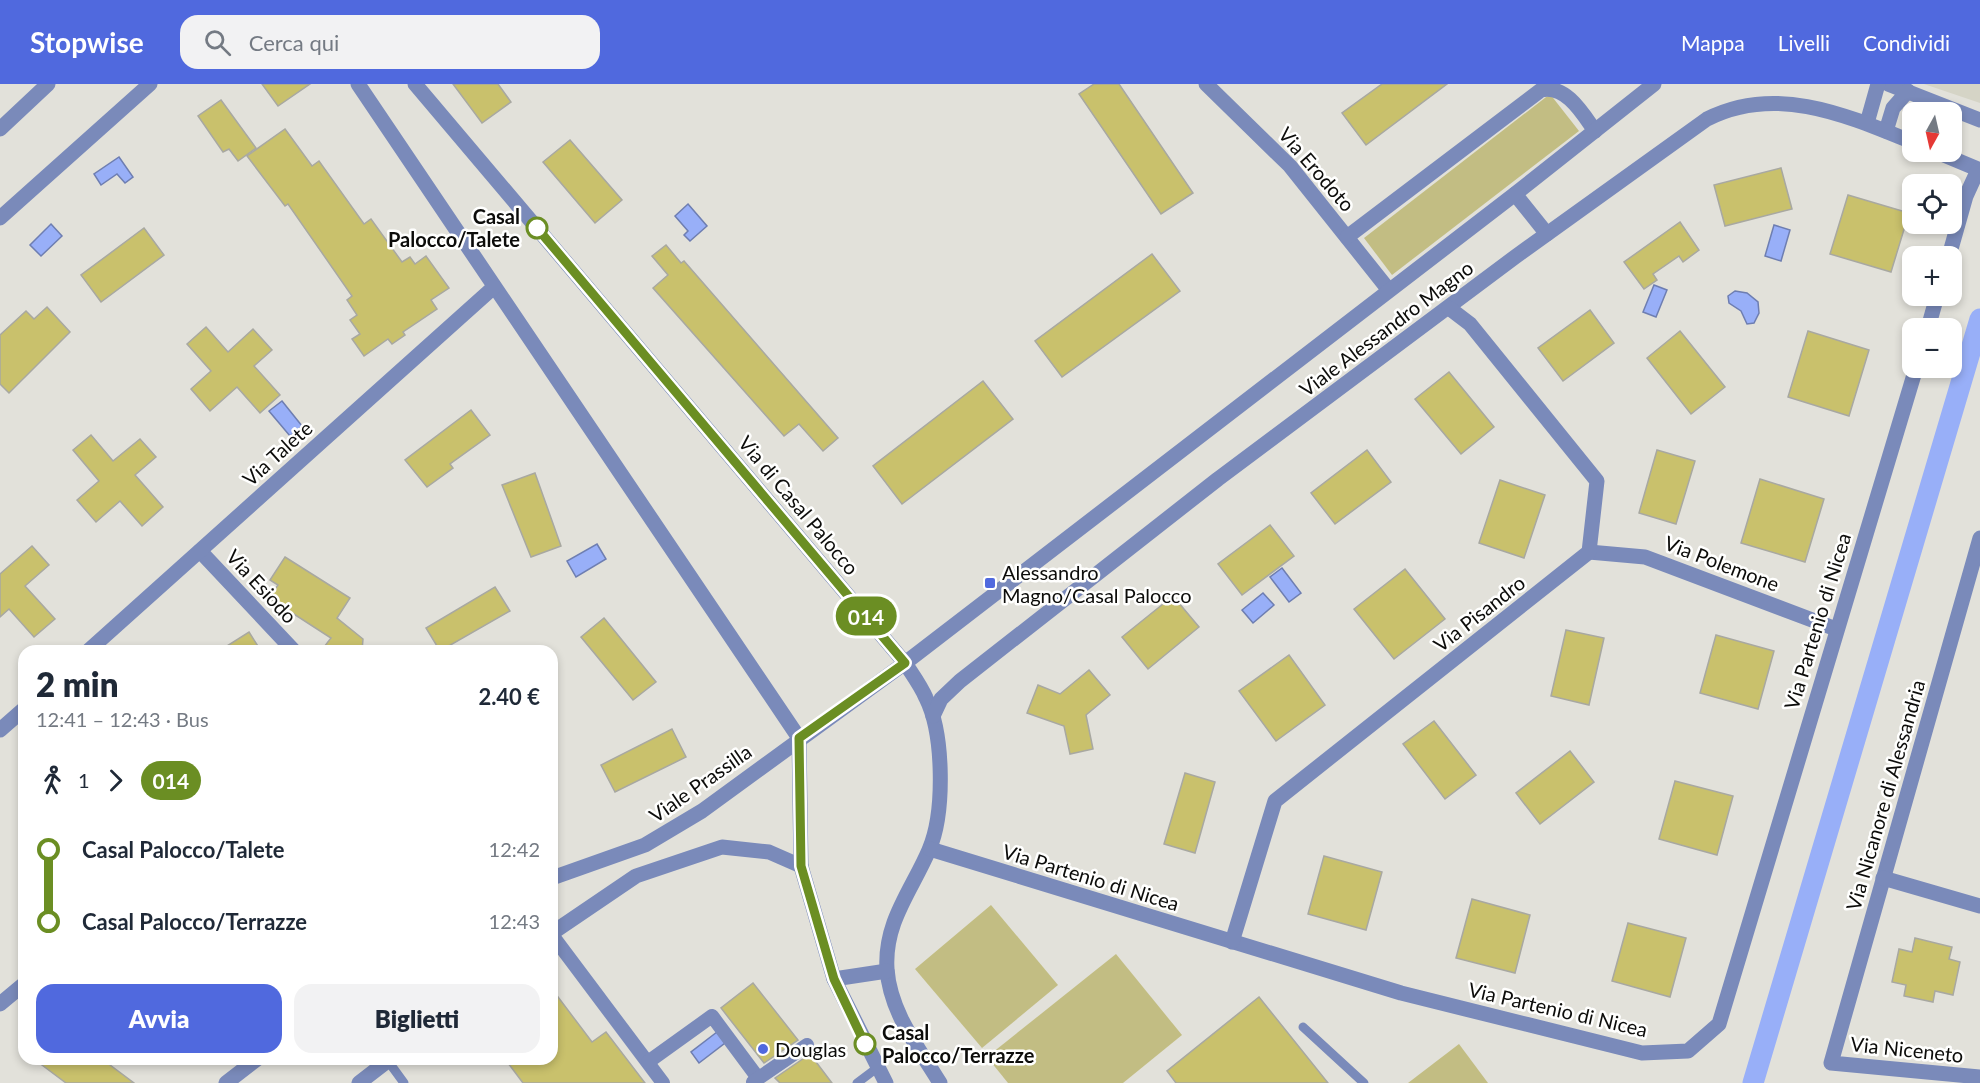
<!DOCTYPE html>
<html lang="it">
<head>
<meta charset="utf-8">
<style>
  :root { --surface:#fff; --page:#f2f2f3; --text:#1f2937; --muted:#747a83; --accent:#5069de }
  body { margin:0; font-family:Lato,sans-serif; background:var(--page); color:var(--text); height:100vh; display:flex; flex-direction:column; font-size:22px; white-space:nowrap }
  * { box-sizing:border-box; margin:0 }
  p { font-size:20px; color:var(--muted) }
  .icon { flex:none; width:33px; height:33px; fill:none; stroke:currentColor; stroke-width:2; stroke-linecap:round; stroke-linejoin:round }
  .map { position:relative; flex:1; overflow:hidden }
  .panel { position:absolute; left:18px; top:561px; width:540px; height:420px; display:flex; flex-direction:column; background:var(--surface); border-radius:18px; box-shadow:0 3px 9px #0003 }
  .panel>* { flex:none }
  .badge { padding:0 12px; border-radius:20px; font-size:21px; line-height:39px }
  .needle { width:39px; rotate:188deg }
  .controls { position:absolute; left:1902px; top:18px; display:grid; gap:12px }
  .controls a { display:grid; place-items:center; width:60px; height:60px; border-radius:12px; background:var(--surface); box-shadow:0 3px 9px #0003; font-size:30px }
  .map>.badge { position:absolute; translate:-50% -50%; box-shadow:0 0 0 3px #fff }
  .legs { display:flex; align-items:center; gap:9px; height:66px; padding:0 18px; font-size:20px }
  .legs p { margin-inline-start:auto }
  .headline { display:flex; align-items:center; justify-content:space-between; height:102px; padding:0 18px }
  h1 { font-size:33px; font-weight:800; line-height:45px }
  .button { display:flex; gap:12px; margin-top:auto; padding:12px 18px }
  .button a { flex:1; height:69px; border-radius:18px; background:var(--accent); color:#fff; font-size:24px; font-weight:800; line-height:69px; text-align:center }
  .button a+a { background:var(--page); color:var(--text) }
  ul { padding:0 18px; list-style:none }
  li { display:flex; align-items:center; gap:21px; height:72px; font-size:22px }
  li i { display:grid; place-items:center; width:9px; height:100%; margin:0 8px; background:currentColor }
  li i::after { content:''; width:15px; height:15px; margin:-8px; border:4px solid; border-radius:50%; background:var(--surface) }
  li p { margin-inline-start:auto }
  li:first-child i { background:linear-gradient(#0000 50%,currentColor 0) }
  li:last-child i { background:linear-gradient(currentColor 50%,#0000 0) }
  header { display:flex; align-items:center; gap:36px; box-sizing:border-box; height:84px; padding:0 30px; background:var(--accent); color:#fff }
  header strong { font-size:28px }
  nav { display:flex; gap:33px; margin-inline-start:auto; font-size:21px }
  .search { width:420px; height:54px; background:var(--page); display:flex; align-items:center; gap:15px; box-sizing:border-box; padding:0 21px; border-radius:18px; color:var(--muted); font-size:22px }
  .map>svg:first-child { display:block }
</style>
</head>
<body>
<header>
<strong>Stopwise</strong>
<div class="search"><svg class="icon" aria-label="search" viewBox="0 0 24 24"><circle cx="10" cy="10" r="6"/><path d="M15 15l6 6"/></svg>Cerca qui</div>
<nav><a>Mappa</a><a>Livelli</a><a>Condividi</a></nav>
</header>
<div class="map">
<svg width="1980" height="999" viewBox="0 0 1980 999">
  <rect width="100%" height="100%" fill="#e2e1da"/>
  <!-- built -->
  <path fill="#d5d4c6" d="M1924,0H1980V19Z"/>
  <!-- green -->
  <g fill="#c2bd83">
    <path d="M1550,10L1579,47L1392,191L1364,154Z"/>
    <path d="M991,821L1058,901L982,964L915,885Z"/>
    <path d="M1116,870L1182,951L1123,999H1008L987,973Z"/>
    <path d="M1459,960L1488,999H1408Z"/>
  </g>
  <!-- water -->
  <g fill="#98aff8" stroke="#6e7eb1" stroke-width="1.5">
    <path d="M119,73L133,93L125,99L117,90L101,101L94,90Z"/>
    <path d="M688,120L707,142L690,157L684,151L688,147L675,132Z"/>
    <path d="M51,140L62,152L41,172L30,161Z"/>
    <path d="M1774,141L1790,146L1781,177L1765,172Z"/>
    <path d="M1654,201L1667,206L1656,233L1643,228Z"/>
    <path d="M1735,207L1747,209L1758,218L1759,229L1754,239L1747,240L1741,227L1729,219L1728,212Z"/>
    <path d="M282,317L302,342L290,352L269,327Z"/>
    <path d="M597,460L606,475L576,493L567,477Z"/>
    <path d="M1282,484L1301,509L1289,518L1270,493Z"/>
    <path d="M1263,509L1274,521L1253,539L1242,526Z"/>
    <path d="M717,948L725,959L699,979L691,968Z"/>
  </g>
  <g fill="none" stroke-linecap="round" stroke-linejoin="round">
    <!-- canal -->
    <path stroke="#98aff8" stroke-width="21" d="M1753,999L1980,235"/>
  </g>
  <!-- building -->
  <g fill="#c9c16c" stroke="#a8a8a1" stroke-width="1.5">
    <path d="M262,0H310L278,22Z"/>
    <path d="M453,0H498L511,18L482,39Z"/>
    <path d="M1094,0H1119L1193,109L1161,130L1079,10Z"/>
    <path d="M1382,0H1447L1366,61L1342,29Z"/>
    <path d="M221,16L256,64L238,77L229,65L223,68L198,32Z"/>
    <path d="M285,45L312,82L319,77L364,140L371,135L402,178L410,173L415,180L426,172L449,204L431,216L437,225L403,248L405,251L392,260L388,255L364,272L352,255L360,250L350,236L357,231L347,216L352,212L288,120L285,122L247,72Z"/>
    <path d="M570,56L622,116L595,139L543,78Z"/>
    <path d="M1781,84L1792,125L1725,142L1714,101Z"/>
    <path d="M1848,111L1909,129L1891,188L1830,170Z"/>
    <path d="M1680,138L1699,166L1683,178L1679,172L1653,190L1657,196L1644,205L1624,178Z"/>
    <path d="M144,144L164,171L101,218L81,191Z"/>
    <path d="M666,161L681,179L684,177L838,354L823,367L799,340L784,352L653,204L668,191L652,172Z"/>
    <path d="M1152,170L1180,207L1062,293L1035,257Z"/>
    <path d="M47,223L70,248L9,309L0,300V251L26,227L34,235Z"/>
    <path d="M1590,226L1614,259L1563,297L1538,264Z"/>
    <path d="M206,243L228,268L253,245L272,266L254,282L280,311L260,329L237,303L210,327L191,305L211,287L187,260Z"/>
    <path d="M1680,247L1725,303L1691,330L1647,274Z"/>
    <path d="M1808,247L1869,266L1849,332L1788,313Z"/>
    <path d="M1449,288L1494,343L1461,370L1415,315Z"/>
    <path d="M983,297L1013,335L902,420L873,382Z"/>
    <path d="M471,326L490,351L450,380L453,384L427,403L405,376Z"/>
    <path d="M91,351L113,377L140,355L156,373L135,391L163,423L142,442L120,417L96,438L77,416L99,397L73,366Z"/>
    <path d="M1367,366L1391,398L1335,440L1311,409Z"/>
    <path d="M1657,366L1695,377L1676,440L1639,429Z"/>
    <path d="M535,389L561,462L531,473L502,401Z"/>
    <path d="M1760,395L1824,415L1805,478L1741,459Z"/>
    <path d="M1500,396L1545,411L1524,474L1479,459Z"/>
    <path d="M1270,441L1294,472L1242,511L1218,480Z"/>
    <path d="M32,462L49,481L25,502L55,535L34,553L9,525L0,533V490Z"/>
    <path d="M285,473L350,514L337,534L363,555L362,567H321L331,554L269,514L278,501L270,496Z"/>
    <path d="M1405,485L1445,535L1394,575L1354,525Z"/>
    <path d="M495,503L510,527L440,567L426,544Z"/>
    <path d="M1173,512L1199,543L1148,585L1122,553Z"/>
    <path d="M604,534L656,598L633,616L581,553Z"/>
    <path d="M1566,546L1604,554L1589,621L1551,612Z"/>
    <path d="M249,548L261,567H219Z"/>
    <path d="M1716,551L1774,567L1758,625L1700,609Z"/>
    <path d="M1289,571L1325,621L1276,657L1239,607Z"/>
    <path d="M1089,586L1110,611L1086,631L1093,665L1070,670L1064,642L1027,629L1038,601L1060,610Z"/>
    <path d="M1434,637L1476,691L1445,715L1403,660Z"/>
    <path d="M672,645L686,673L615,708L601,681Z"/>
    <path d="M1570,667L1594,698L1540,740L1516,709Z"/>
    <path d="M1185,689L1215,698L1195,769L1164,760Z"/>
    <path d="M1675,697L1733,712L1717,771L1659,755Z"/>
    <path d="M1324,772L1382,788L1366,846L1308,830Z"/>
    <path d="M1472,815L1530,831L1515,889L1456,874Z"/>
    <path d="M1628,839L1686,854L1670,913L1612,897Z"/>
    <path d="M1915,854L1952,863L1949,875L1960,878L1953,911L1935,907L1933,918L1904,912L1906,901L1892,898L1899,865L1912,868Z"/>
    <path d="M753,899L798,956L764,979L721,924Z"/>
    <path d="M552,905L592,958L606,948L645,999H523L505,975H552Z"/>
    <path d="M1259,913L1328,999H1176L1167,987Z"/>
    <path d="M810,970L832,999H780L775,994Z"/>
    <path d="M34,975H102L134,999H66Z"/>
  </g>
  <g fill="none" stroke-linecap="round" stroke-linejoin="round">
    <!-- service -->
    <g stroke="#7a8aba" stroke-width="9">
      <path d="M1303,943L1364,999"/>
      <path d="M388,977L404,999"/>
      <path d="M857,999L877,984"/>
    </g>
    <!-- pedestrian -->
    <g stroke="#7a8aba" stroke-width="14">
      <path d="M552,851L663,999"/>
      <path d="M648,978L712,932L758,994"/>
      <path d="M753,998L807,961"/>
    </g>
    <!-- minor -->
    <g stroke="#7a8aba" stroke-width="15">
      <path d="M358,0L799,654L801,782L834,895L886,999"/>
      <path d="M415,0L905,579C912,590 921,602 926,614C944,650 945,729 929,766C912,806 884,838 887,885C890,928 918,963 940,999"/>
      <path d="M1206,0L1290,82L1388,205"/>
      <path d="M1888,0L1980,36"/>
      <path d="M1867,39L1878,0"/>
      <path d="M0,45L48,0"/>
      <path d="M1886,47L1893,24L1908,7"/>
      <path d="M1937,68L1980,86"/>
      <path d="M1515,110L1547,150"/>
      <path d="M0,134L150,0"/>
      <path d="M1347,153L1541,6C1566,0 1583,30 1595,47"/>
      <path d="M1949,172L1966,112L1978,86"/>
      <path d="M1928,244L1937,212"/>
      <path d="M1980,454L1831,979L1980,993"/>
      <path d="M200,467L294,567"/>
      <path d="M1589,468L1645,473L1836,545"/>
      <path d="M88,567L494,203"/>
      <path d="M933,632L941,615L960,597L1218,395L1515,173L1707,35C1776,0 1846,31 1912,58"/>
      <path d="M0,646L24,625"/>
      <path d="M930,765L1401,909L1642,969L1688,967L1719,940L1916,284"/>
      <path d="M552,794L645,761L702,727L905,579L1515,110L1654,0"/>
      <path d="M1883,794L1980,822"/>
      <path d="M552,849L636,792L722,763L769,768L801,782"/>
      <path d="M1232,858L1275,717L1589,468L1597,397L1470,240L1449,224"/>
      <path d="M834,895L887,887"/>
      <path d="M0,920L24,900"/>
      <path d="M226,999L257,975"/>
      <path d="M359,999L390,975"/>
    </g>
  </g>
  <g fill="none" stroke-linecap="round" stroke-linejoin="round">
    <defs>
      <path id="line-1" d="M537,144L905,579L799,654L801,782L834,895L865,960"/>
    </defs>
    <!-- line-1 casing -->
    <use href="#line-1" stroke="#fff" stroke-width="14"/>
    <!-- line-1 -->
    <use href="#line-1" stroke="#6b8e23" stroke-width="9"/>
  </g>
  <!-- markers -->
  <g fill="#fff" stroke="#6b8e23" stroke-width="3">
    <circle cx="537" cy="144" r="10"/>
    <circle cx="865" cy="960" r="10"/>
  </g>
  <g fill="#5069de" stroke="#fffffe" stroke-width="2">
    <rect x="984" y="493" width="12" height="12" rx="3"/>
    <circle cx="763" cy="965" r="6"/>
  </g>
  <g text-anchor="middle" dominant-baseline="central" stroke-width="5" stroke-linejoin="round" paint-order="stroke">
    <!-- street labels -->
    <g font-size="20" fill="#0c0c0a" stroke="#fffffe">
      <text transform="translate(1317 85) rotate(49)">Via Erodoto</text>
      <text transform="translate(1386 244) rotate(-37)">Viale Alessandro Magno</text>
      <text transform="translate(277 369) rotate(-42)">Via Talete</text>
      <text transform="translate(799 421) rotate(50)">Via di Casal Palocco</text>
      <text transform="translate(1722 479) rotate(21)">Via Polemone</text>
      <text transform="translate(262 502) rotate(47)">Via Esiodo</text>
      <text transform="translate(1479 529) rotate(-38)">Via Pisandro</text>
      <text transform="translate(1817 537) rotate(-73)">Via Partenio di Nicea</text>
      <text transform="translate(700 699) rotate(-35)">Viale Prassilla</text>
      <text transform="translate(1885 711) rotate(-74)">Via Nicanore di Alessandria</text>
      <text transform="translate(1091 793) rotate(17)">Via Partenio di Nicea</text>
      <text transform="translate(1558 925) rotate(13)">Via Partenio di Nicea</text>
      <text transform="translate(1907 965) rotate(6)">Via Niceneto</text>
    </g>
    <!-- stop labels -->
    <g font-size="20" font-weight="bold" fill="#0c0c0a" stroke="#fffffe" text-anchor="end">
      <text x="520" y="132">Casal<tspan x="520" dy="23">Palocco/Talete</tspan></text>
      <text x="882" y="948" text-anchor="start">Casal<tspan x="882" dy="23">Palocco/Terrazze</tspan></text>
    </g>
    <!-- poi labels -->
    <g font-size="20" fill="#0c0c0a" stroke="#fffffe" text-anchor="start">
      <text x="1002" y="488">Alessandro<tspan x="1002" dy="23">Magno/Casal Palocco</tspan></text>
      <text x="775" y="965">Douglas</text>
    </g>
  </g>
</svg>
<div class="controls">
<a><svg class="needle" viewBox="-14 -14 28 28"><path d="M0-13l5 13h-10z" fill="#e53935"/><path d="M0 13l5-13h-10z" fill="#747a83"/></svg></a>
<a><svg class="icon" aria-label="locate" viewBox="0 0 24 24"><circle cx="12" cy="12" r="6"/><path d="M12 2v4M12 18v4M2 12h4M18 12h4"/></svg></a>
<a>+</a>
<a>−</a>
</div>
<b class="badge" style="left:866px;top:532px;background:#6b8e23;color:#fff">014</b>
<section class="panel">
<div class="headline"><div><h1>2 min</h1><p>12:41 – 12:43 · Bus</p></div><b>2.40 €</b></div>
<div class="legs"><svg class="icon" aria-label="walk" viewBox="0 0 24 24"><circle cx="13" cy="4" r="2"/><path d="M13 8l-2 6 4 7M11 14l-3 7M7 12l3-4h3l4 4"/></svg>1<svg class="icon" aria-label="forward" viewBox="0 0 24 24"><path d="M9 5l7 7-7 7"/></svg><b class="badge" style="background:#6b8e23;color:#fff">014</b></div>
<ul>
<li><i style="color:#6b8e23"></i><b>Casal Palocco/Talete</b><p>12:42</p></li>
<li><i style="color:#6b8e23"></i><b>Casal Palocco/Terrazze</b><p>12:43</p></li>
</ul>
<div class="button"><a>Avvia</a><a>Biglietti</a></div>
</section>
</div>
</body>
</html>
